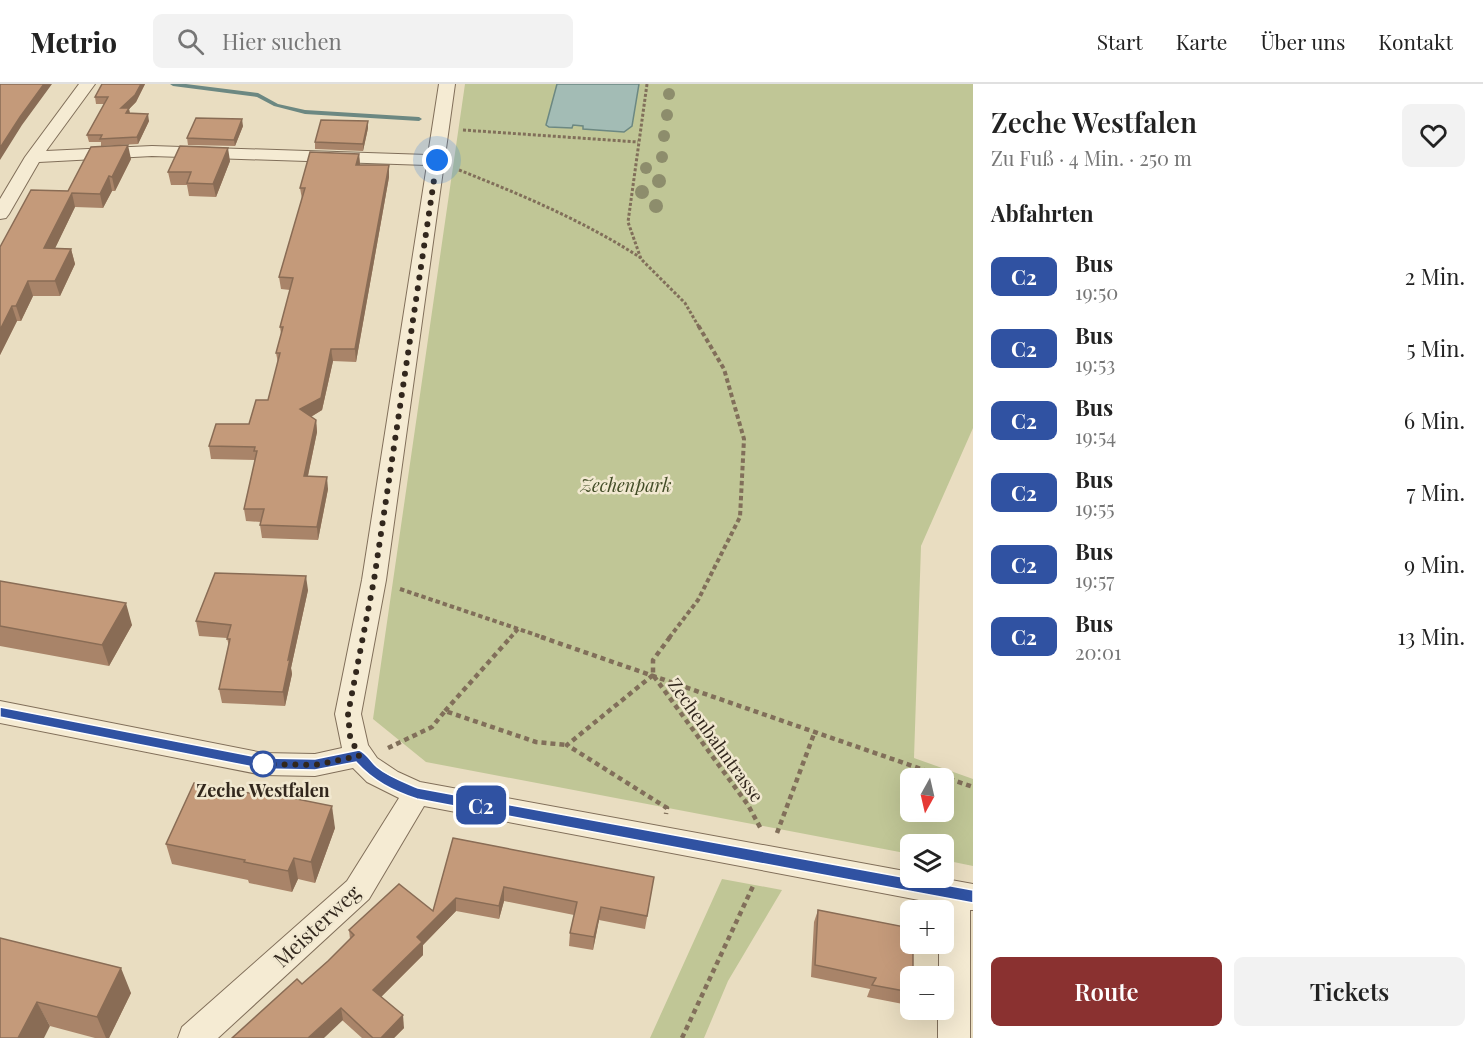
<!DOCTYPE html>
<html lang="de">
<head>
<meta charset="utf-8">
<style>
  :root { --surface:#fff; --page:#f2f2f2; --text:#222; --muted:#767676; --line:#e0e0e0; --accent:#8a3130 }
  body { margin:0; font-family:"Playfair Display",serif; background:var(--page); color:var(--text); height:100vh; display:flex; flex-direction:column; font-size:22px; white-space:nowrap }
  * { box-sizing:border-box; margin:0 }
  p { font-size:20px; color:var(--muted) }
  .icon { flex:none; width:33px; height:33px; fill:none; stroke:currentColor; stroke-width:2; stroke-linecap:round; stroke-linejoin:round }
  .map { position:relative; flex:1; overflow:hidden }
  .sheet { display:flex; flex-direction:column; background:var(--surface); width:510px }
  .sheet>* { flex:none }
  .badge { padding:0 12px; border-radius:9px; font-size:21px; line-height:39px }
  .needle { width:39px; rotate:188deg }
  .buttons { position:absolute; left:900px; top:684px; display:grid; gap:12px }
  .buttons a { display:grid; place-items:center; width:54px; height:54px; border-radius:9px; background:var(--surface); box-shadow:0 6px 24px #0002; font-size:30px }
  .you { position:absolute; width:30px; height:30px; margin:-15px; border:4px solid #fff; border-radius:50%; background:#1a73e8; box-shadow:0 0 0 9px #1a73e833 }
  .map>.badge { position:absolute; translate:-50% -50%; box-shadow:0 0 0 3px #fff }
  h2 { padding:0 18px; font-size:22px; line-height:54px }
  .round { display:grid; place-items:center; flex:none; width:63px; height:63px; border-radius:9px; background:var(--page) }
  .summary { display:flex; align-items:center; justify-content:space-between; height:102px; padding:0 18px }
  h1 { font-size:28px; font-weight:600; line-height:45px }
  .action { display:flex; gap:12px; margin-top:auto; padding:12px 18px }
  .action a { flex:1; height:69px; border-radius:9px; background:var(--accent); color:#fff; font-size:24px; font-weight:600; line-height:69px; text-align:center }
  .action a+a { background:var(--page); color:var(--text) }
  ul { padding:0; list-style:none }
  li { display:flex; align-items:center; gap:18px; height:72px; padding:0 18px }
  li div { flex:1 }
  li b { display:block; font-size:22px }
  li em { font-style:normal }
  li .badge { min-width:66px; font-weight:700; text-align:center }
  header { display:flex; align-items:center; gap:36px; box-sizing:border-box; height:84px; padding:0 30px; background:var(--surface); border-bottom:2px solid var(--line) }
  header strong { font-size:28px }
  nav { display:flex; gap:33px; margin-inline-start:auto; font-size:21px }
  .search { width:420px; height:54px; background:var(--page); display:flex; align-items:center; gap:15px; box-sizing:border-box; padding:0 21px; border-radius:9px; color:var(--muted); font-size:22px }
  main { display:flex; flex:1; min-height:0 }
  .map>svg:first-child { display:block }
</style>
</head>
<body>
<header>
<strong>Metrio</strong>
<div class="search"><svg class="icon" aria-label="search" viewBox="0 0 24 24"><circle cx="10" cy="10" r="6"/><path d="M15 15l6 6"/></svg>Hier suchen</div>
<nav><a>Start</a><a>Karte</a><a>Über uns</a><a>Kontakt</a></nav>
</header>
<main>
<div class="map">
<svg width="973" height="954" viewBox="0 0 973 954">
  <rect width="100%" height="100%" fill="#e9ddc1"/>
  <!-- green -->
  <g fill="#c0c696" fill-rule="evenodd">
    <path d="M465,0H973V344L921,462L914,674L973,695V782L944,776V760H910V770L426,678L373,635ZM910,694H944V728H910Z"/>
    <path d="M722,795L782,806L728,897L704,954H650Z"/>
  </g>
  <!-- water -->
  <path fill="#a3bcb5" stroke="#6c8882" stroke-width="1.5" d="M557,0H639L632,42L624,48L583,45V42L573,41L572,44L549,43L546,41Z"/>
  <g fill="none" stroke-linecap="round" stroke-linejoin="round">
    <!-- stream -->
    <path fill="#6c8882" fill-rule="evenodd" d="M170,0H186L258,9L278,20L305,26L419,33L422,35L419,37L305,30L274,22L257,13L173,2Z"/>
    <defs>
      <path id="street" d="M79,0H95L46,67L152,62L428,71L439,0H455L386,496L361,630L368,661L377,674L398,688L420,698L910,788V794H940L973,800V826H970V954H938V926H944V892H939V860H944V826H940V820L424,722L369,815L218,954H178L182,943L347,797L399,714L367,698L353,684L315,692L263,691L0,639V617L263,669L315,670L342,664L335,630L362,496L427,81L152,72L39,78L9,130L6,134L0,135V115L25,73Z"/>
    </defs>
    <!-- street casing -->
    <use href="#street" stroke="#816f5a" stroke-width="2"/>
    <!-- path-far2 -->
    <g stroke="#816f5a" stroke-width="3" stroke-dasharray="3 2" stroke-linecap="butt">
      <path d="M647,0L628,138L641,175L685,219L699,243"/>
      <path d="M463,46L638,58"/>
      <path d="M459,86C522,111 584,137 641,174"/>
    </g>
    <!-- path-far1 -->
    <g stroke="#816f5a" stroke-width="4" stroke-dasharray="4.5 3" stroke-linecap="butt">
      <path d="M400,505L545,554"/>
      <path d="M510,554L518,545"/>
      <path d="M669,554L698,516L740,433L744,355L724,285L698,241"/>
    </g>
    <!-- path -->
    <g stroke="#816f5a" stroke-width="4.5" stroke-dasharray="5 4" stroke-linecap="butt">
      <path d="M541,553L973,703"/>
      <path d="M670,553L653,576V591L748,721L761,745"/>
      <path d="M653,591L567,661L667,724L666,730"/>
      <path d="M445,627L511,553"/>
      <path d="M388,664L432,643L445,627L536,658L567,661"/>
      <path d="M777,749L814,650"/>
      <path d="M682,954L754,800"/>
    </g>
    <!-- street -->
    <use href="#street" fill="#f5ebd3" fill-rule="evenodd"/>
  </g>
  <!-- trees -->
  <g fill="#8d8d6c">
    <circle cx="669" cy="10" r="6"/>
    <circle cx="667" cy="31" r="6"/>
    <circle cx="664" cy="52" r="6"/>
    <circle cx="662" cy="73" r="6"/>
    <circle cx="646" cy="84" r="6"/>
    <circle cx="659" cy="97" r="7"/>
    <circle cx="642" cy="108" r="7"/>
    <circle cx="656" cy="122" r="7"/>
  </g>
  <!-- wall -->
  <g fill="#a98469">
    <path d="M102,0H145L136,18L129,25L130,29L149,37L138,60L101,62V58H89L87,51L104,20H96L95,13Z"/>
    <path d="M368,37V44L363,67L315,65V58Z"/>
    <path d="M243,42L235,62L188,61L187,54Z"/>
    <path d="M359,70L360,81H389V93L356,278L333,277L322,326L311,333L316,336L317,348L308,392L328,405L318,456L262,454L260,441L261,438L246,437L244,425L255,376L211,375L209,362L249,340L268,316L278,279L276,269L281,250L280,243L290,206L281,205L279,193L302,115L300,104Z"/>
    <path d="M131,75L115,107H112L103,124L75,123L55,164L71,165L75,180L60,212H33L21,237H17L0,271V163L68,107Z"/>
    <path d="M230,77L216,113L189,112L187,101H171L168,88Z"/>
    <path d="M0,497L132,541L109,582L0,562Z"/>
    <path d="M308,506L291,584L292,590L285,622L222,619L219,605L229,563L227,554L199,552L196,537Z"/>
    <path d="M335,744L315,799L298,795L292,808L249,799L248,796L172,780L166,760Z"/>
    <path d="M453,754L654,793L645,845L599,836L593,866L569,862L570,849L574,831L504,817L499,835L456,827L423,861V871L381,913L404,944L394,954H362L302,900L328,877L350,855L349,846L433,827Z"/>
    <path d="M818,826L910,892V916L908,921L867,913L870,905L811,893L814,838Z"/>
    <path d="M0,854L131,909L109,954H95L50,942Z"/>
  </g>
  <!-- shaded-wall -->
  <g fill="#896c55">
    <path d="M44,0H52L22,41L0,76V64L20,33Z"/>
    <path d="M141,0H145L136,18L129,25L130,31L127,36L121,24Z"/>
    <path d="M148,30L149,37L138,60L137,53Z"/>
    <path d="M242,35L243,42L235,62L234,56Z"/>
    <path d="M368,37V44L363,67V60Z"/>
    <path d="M128,61L131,75L115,107L112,93Z"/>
    <path d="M228,64L230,77L216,113L213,100Z"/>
    <path d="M359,70L360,81H356Z"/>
    <path d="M389,81V93L356,278L355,265Z"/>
    <path d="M109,92L112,107L103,124L100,110Z"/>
    <path d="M72,109L75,123L48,179L44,164Z"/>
    <path d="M71,165L75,180L60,212L55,197Z"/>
    <path d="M28,197L33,212L21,237L16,222Z"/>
    <path d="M12,222L17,237L0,271V246Z"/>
    <path d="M331,265L333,277L322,326L302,338L300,325Z"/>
    <path d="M316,336L317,348L305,405L304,392Z"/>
    <path d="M327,393L328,405L318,456L317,443Z"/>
    <path d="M306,492L308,506L291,584L292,590L285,622L283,608L288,576Z"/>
    <path d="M126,519L132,541L109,582L102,561Z"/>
    <path d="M332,722L335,744L315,799L311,778Z"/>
    <path d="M294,774L298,795L292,808L288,787Z"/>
    <path d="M504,803V817L499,835V822Z"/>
    <path d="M456,814V827L423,861V871L375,919L373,906L417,853Z"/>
    <path d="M601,823L599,836L593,866L594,853Z"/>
    <path d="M121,884L131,909L109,954H106L97,933Z"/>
    <path d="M37,918L50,942L44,954H18Z"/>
    <path d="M341,924L343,936L324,954H308Z"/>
    <path d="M403,931L404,944L394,954H381Z"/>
  </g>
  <!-- building -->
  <g fill="#c49a7a" stroke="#896c55" stroke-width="1.5">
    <path d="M0,0H44L20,33L0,64Z"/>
    <path d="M102,0H141L135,11L121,24H129L126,29L148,30L137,53L100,55L102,51H87L108,13H95Z"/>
    <path d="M196,34L242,35L234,56L187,54Z"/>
    <path d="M321,36L368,37L363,60L315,58Z"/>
    <path d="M128,61L112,93L109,92L100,110L72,109L44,164L71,165L55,197H28L16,222H12L0,246V163L31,106L68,107L91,63Z"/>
    <path d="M180,62L228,64L213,100L187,99L191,88H168Z"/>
    <path d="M310,68L359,70L356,81H389L355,265H331L321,314L300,325L316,336L304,392L327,393L317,443L260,441L264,425H244L257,367H254L255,363L209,362L216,340H249L256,316H268L280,269H276L283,243H280L293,194L279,193L305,104H300Z"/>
    <path d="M215,489L306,492L288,576L290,575L283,608L219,605L230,555H227L231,541L196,537Z"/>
    <path d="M0,497L126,519L102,561L0,542Z"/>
    <path d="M194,699L271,713L272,710L332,722L311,778L294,774L288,787L244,778L245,776L166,760Z"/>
    <path d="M453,754L654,793L647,832L601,823L594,853L570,849L577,818L504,803L499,822L456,814L417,853L422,858L373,906L403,931L381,954H373L341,924L308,954H232L297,895L302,900L328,877L354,851L349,846L399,800L433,827Z"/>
    <path d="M818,826L910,844V860H913V892H910V908L872,901L876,894L815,881Z"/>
    <path d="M0,854L121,884L97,933L37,918L18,954H0Z"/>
  </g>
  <!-- line -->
  <path fill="#3052a2" stroke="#fff" stroke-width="1.5" d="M0,623L263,674L315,675L359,666C367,669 370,677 377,683C389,693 404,698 418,704L973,806V819L417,715C393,707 373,697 356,678L315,686L263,685L0,633Z"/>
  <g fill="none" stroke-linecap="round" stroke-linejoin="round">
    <!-- walk -->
    <path stroke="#32271d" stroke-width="6" stroke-dasharray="0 10.8" d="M263,680L315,681L359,672L350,652L348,630L374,496L437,76"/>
  </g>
  <!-- markers -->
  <circle fill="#fff" stroke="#3052a2" stroke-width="3" cx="263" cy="680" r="12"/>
  <g text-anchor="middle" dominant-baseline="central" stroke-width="5" stroke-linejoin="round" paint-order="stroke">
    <!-- park labels -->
    <g font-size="18" font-style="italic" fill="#424c26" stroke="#f1e8d0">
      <text x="626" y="401">Zechenpark</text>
    </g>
    <!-- street labels -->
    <g font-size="18" fill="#32271d" stroke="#f1e8d0">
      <text transform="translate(716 656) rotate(54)">Zechenbahntrasse</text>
    </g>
    <!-- stop labels -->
    <g font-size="18" font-weight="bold" fill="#32271d" stroke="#f1e8d0">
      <text x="263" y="706">Zeche Westfalen</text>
    </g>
    <!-- near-street labels -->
    <g font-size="21" fill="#32271d" stroke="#f1e8d0">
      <text transform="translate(316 841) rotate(-43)">Meisterweg</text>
    </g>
  </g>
</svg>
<div class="buttons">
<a><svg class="needle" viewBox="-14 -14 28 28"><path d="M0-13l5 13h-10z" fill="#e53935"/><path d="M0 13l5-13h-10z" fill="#767676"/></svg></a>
<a><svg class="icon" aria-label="layers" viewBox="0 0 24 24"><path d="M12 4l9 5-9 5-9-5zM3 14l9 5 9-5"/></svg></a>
<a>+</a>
<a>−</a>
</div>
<div class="you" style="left:437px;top:76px"></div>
<b class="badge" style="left:481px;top:721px;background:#3052a2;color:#fff">C2</b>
</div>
<section class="sheet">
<div class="summary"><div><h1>Zeche Westfalen</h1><p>Zu Fuß · 4 Min. · 250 m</p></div><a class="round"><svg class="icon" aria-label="heart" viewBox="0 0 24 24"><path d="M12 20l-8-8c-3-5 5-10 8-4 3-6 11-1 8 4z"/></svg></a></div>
<h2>Abfahrten</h2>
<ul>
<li><span class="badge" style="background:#3052a2;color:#fff">C2</span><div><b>Bus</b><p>19:50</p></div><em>2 Min.</em></li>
<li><span class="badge" style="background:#3052a2;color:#fff">C2</span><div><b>Bus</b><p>19:53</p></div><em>5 Min.</em></li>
<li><span class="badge" style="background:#3052a2;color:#fff">C2</span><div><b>Bus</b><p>19:54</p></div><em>6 Min.</em></li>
<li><span class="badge" style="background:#3052a2;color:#fff">C2</span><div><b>Bus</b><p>19:55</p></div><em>7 Min.</em></li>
<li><span class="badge" style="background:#3052a2;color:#fff">C2</span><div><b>Bus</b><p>19:57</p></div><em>9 Min.</em></li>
<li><span class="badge" style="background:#3052a2;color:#fff">C2</span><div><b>Bus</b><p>20:01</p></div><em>13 Min.</em></li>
</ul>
<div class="action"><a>Route</a><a>Tickets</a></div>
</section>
</main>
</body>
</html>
